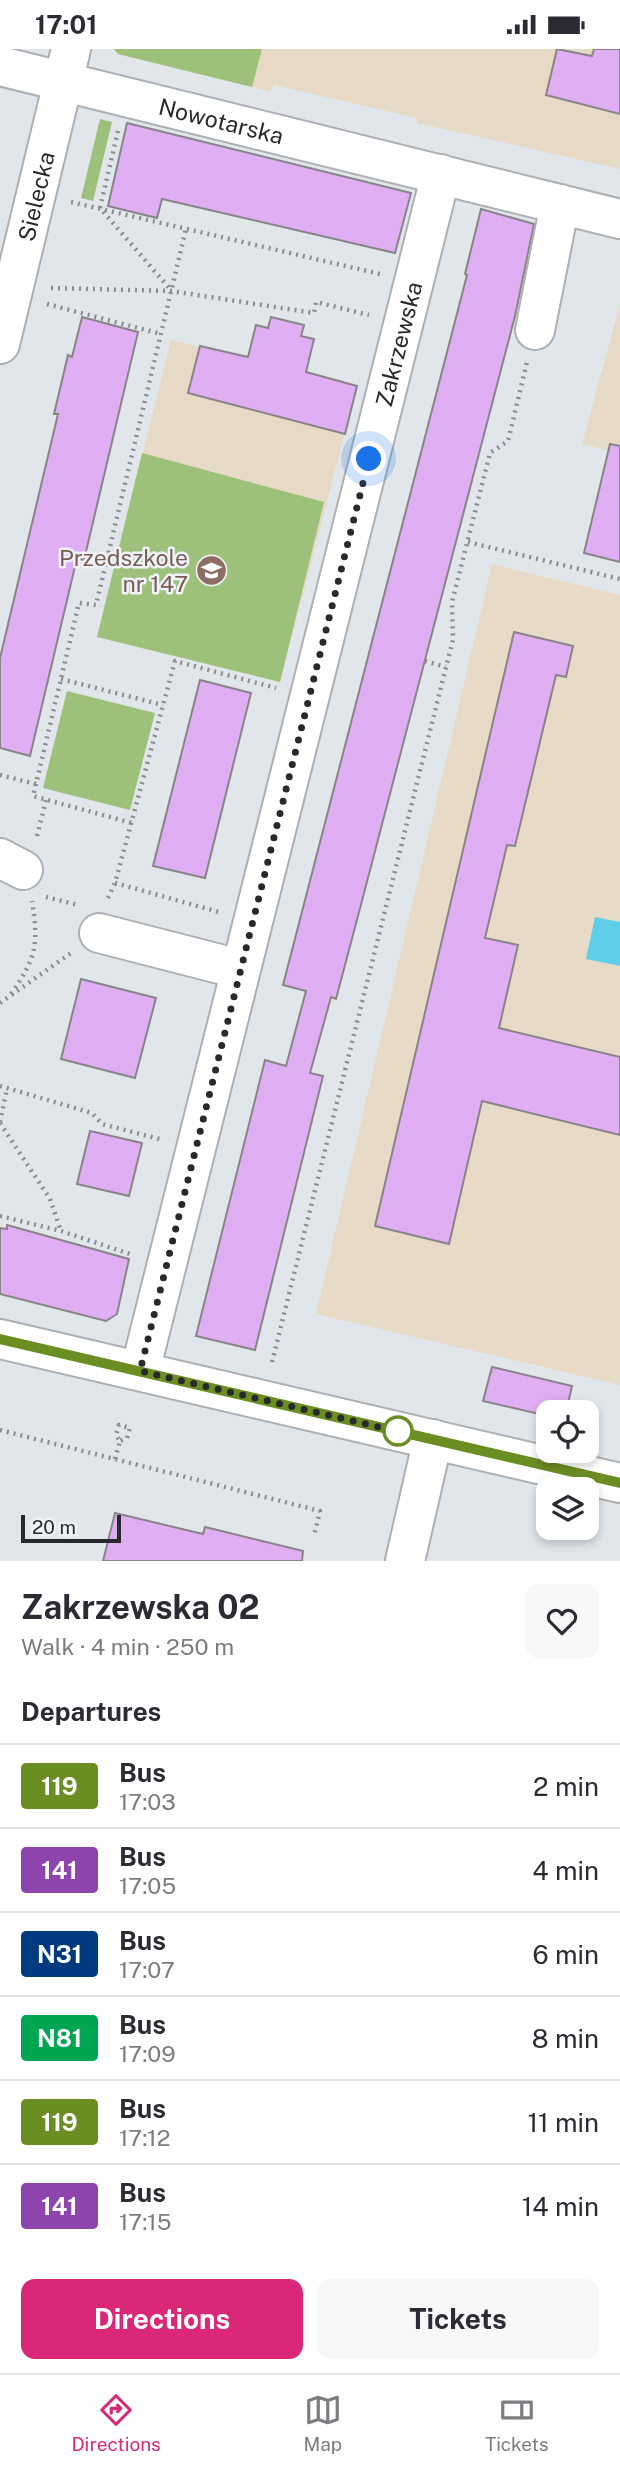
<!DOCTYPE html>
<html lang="en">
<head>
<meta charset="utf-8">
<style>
  :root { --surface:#fff; --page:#f7f7f7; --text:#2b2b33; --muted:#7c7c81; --line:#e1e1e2; --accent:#db2777 }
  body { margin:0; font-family:"Public Sans",sans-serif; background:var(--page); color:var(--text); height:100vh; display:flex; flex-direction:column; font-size:26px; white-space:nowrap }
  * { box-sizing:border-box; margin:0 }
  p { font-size:23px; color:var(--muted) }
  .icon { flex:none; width:38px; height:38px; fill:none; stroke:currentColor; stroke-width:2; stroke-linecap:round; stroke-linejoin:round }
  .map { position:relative; height:1512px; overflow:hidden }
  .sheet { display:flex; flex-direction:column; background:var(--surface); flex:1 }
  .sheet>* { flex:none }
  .badge { padding:0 14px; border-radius:5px; font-size:24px; line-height:46px }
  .buttons { position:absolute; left:536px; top:1351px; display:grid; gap:14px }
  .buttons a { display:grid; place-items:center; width:63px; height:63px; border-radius:14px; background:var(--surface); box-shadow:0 4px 10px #0003; font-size:35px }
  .scale { position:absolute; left:21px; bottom:18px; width:100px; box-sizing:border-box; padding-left:7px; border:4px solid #28292b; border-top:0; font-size:19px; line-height:24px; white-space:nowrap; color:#28292b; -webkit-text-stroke:5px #eff3f7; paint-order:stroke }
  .you { position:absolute; width:35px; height:35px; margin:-18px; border:5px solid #fff; border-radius:50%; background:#1a73e8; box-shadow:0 0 0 10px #1a73e833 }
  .map>.badge { position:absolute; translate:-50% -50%; box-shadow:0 0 0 4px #fff }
  h2 { padding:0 21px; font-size:26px; line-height:63px }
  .round { display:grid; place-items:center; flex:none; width:74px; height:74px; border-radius:14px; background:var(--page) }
  .overview { display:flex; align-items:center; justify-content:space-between; height:119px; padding:0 21px }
  h1 { font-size:33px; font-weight:700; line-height:52px }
  .button { display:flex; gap:14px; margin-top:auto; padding:14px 21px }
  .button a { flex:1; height:80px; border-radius:14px; background:var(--accent); color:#fff; font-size:28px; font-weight:700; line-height:80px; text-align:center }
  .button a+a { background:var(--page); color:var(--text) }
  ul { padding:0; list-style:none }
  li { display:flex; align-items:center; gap:21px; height:84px; padding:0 21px; border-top:2px solid var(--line) }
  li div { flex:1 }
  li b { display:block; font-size:26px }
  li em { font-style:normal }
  li .badge { min-width:77px; font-weight:700; text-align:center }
  .status { display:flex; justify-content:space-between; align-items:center; height:49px; padding:0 35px; background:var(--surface); direction:ltr }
  .status svg { height:19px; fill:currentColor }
  .tabs { display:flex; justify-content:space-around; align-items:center; height:98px; border-top:2px solid var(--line); background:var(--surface); font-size:19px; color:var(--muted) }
  .tabs a { display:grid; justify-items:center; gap:4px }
  .tabs .selected { color:var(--accent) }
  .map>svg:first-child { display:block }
</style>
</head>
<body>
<div class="status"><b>17:01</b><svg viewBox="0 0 49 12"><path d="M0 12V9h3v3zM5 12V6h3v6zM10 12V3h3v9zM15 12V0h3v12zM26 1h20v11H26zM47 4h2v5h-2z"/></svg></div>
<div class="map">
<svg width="620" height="1512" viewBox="0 0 620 1512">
  <rect width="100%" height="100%" fill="#e1e6ea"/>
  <!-- commercial -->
  <path fill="#e7dac6" d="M492,515L620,546V1336L316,1265Z"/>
  <!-- education -->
  <g fill="#e6dac6">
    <path d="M114,0H620V120L417,74V69L274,36L270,42L252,38L118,5Z"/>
    <path d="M620,255V404L582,395Z"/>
    <path d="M171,291L357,337L280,633L97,588Z"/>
  </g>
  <!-- green -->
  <g fill="#9dc17b">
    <path d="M114,0H262L252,38L118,5Z"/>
    <path d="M100,70L112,73L93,152L81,149Z"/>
    <path d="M142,404L324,453L280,633L97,588Z"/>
    <path d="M67,642L155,664L130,761L43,739Z"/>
  </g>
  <!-- water -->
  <path fill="#5ecee9" d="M595,868L620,873V917L586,910Z"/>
  <!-- building -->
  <g fill="#e0aef2" stroke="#888589" stroke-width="2">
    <path d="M557,0L592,7L594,0H620V65L546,46Z"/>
    <path d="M127,74L411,144L395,204L162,150L157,169L108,157Z"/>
    <path d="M481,160L534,175L515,267L358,867L336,950L331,948L310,1024L323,1027L255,1301L196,1287L265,1011L286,1017L306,942L283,936L467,226L465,225Z"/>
    <path d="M82,268L138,283L84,511L77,509L30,707L0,699V609L58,365H54L68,306L72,308Z"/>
    <path d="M271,268L304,276L301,287L314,290L306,323L357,337L345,385L188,344L200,297L248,308L256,276L268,279Z"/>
    <path d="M610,395L620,397V513L584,504Z"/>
    <path d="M514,583L573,597L566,628L556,626L515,797L507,796L485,889L518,896L499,979L620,1008V1086L482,1052L449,1195L375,1177Z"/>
    <path d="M200,631L251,644L205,829L153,817Z"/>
    <path d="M81,930L156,949L135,1029L61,1010Z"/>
    <path d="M90,1082L142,1094L129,1147L77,1135Z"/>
    <path d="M7,1176L129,1210L117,1265L106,1272L0,1245V1179L7,1180Z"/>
    <path d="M492,1318L572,1337L566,1363H548V1367L483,1352Z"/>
    <path d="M115,1464L203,1485L205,1478L303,1502L302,1512H103Z"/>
  </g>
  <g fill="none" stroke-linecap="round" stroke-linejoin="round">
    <defs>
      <g id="minor">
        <path id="s1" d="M0,17L620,170"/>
        <path d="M535,281L560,155"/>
        <path id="s2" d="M0,295L71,0"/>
        <path d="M0,809L23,821"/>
        <path d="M99,884L239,920"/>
        <path d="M0,1290L620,1434"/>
        <path id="s3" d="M140,1322L441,125"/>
        <path d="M405,1512L433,1390"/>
      </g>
    </defs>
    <!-- minor casing -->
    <use href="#minor" stroke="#acb0b4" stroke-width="42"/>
    <!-- path -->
    <g stroke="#898d90" stroke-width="4.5" stroke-dasharray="2 5" stroke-linecap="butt">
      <path d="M118,82L100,159L171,241"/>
      <path d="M71,153L380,225"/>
      <path d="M51,239L171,242L314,264L316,253L369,266"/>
      <path d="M47,255L161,285"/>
      <path d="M468,493L620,530"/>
      <path d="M425,612L446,618"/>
      <path d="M61,630L163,656"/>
      <path d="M0,726L36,735L79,554L96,556L186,180"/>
      <path d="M36,735L33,747L132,774"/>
      <path d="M37,787L46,751"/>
      <path d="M115,834L219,863"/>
      <path d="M46,848L78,856"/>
      <path d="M108,849L115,834L175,612L276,639"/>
      <path d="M11,945C36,909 39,896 32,852"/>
      <path d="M0,954L71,904"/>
      <path d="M0,1037L92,1064L102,1075L163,1091"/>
      <path d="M0,1073L7,1039"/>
      <path d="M0,1074L50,1150L61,1182"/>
      <path d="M0,1167L61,1182L133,1206"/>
      <path d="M272,1313L446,618L453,591L452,553L490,404L508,392L527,313"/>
      <path d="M0,1381L320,1462L314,1487"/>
      <path d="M115,1410L120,1392L116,1386L119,1376L130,1379L127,1389L120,1392"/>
    </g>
    <!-- minor -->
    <use href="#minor" stroke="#fff" stroke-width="38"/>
  </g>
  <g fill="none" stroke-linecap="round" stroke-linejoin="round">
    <defs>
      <path id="line" d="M0,1290L620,1434"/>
    </defs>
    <!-- line casing -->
    <use href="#line" stroke="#fff" stroke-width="16"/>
    <!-- line -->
    <use href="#line" stroke="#6b8e23" stroke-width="10"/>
    <!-- walk -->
    <path stroke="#28292b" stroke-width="7" stroke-dasharray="0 12.6" d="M369,410L140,1322L409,1385L398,1382"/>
  </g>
  <!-- icons -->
  <defs>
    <symbol id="school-disc" viewBox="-11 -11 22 22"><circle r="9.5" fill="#8d6e63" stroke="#eff3f7"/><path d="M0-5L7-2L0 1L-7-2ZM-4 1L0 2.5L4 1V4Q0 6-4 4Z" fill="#fff"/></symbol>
  </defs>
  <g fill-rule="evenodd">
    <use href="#school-disc" x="194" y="504" width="35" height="35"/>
  </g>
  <!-- markers -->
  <circle fill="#fff" stroke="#6b8e23" stroke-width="3.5" cx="398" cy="1382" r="14"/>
  <g text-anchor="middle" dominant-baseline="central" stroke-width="5" stroke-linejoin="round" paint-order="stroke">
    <!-- street labels -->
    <g font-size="23" fill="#28292b" stroke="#eff3f7">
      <text stroke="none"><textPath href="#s1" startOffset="228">Nowotarska</textPath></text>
      <text stroke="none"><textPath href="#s2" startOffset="152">Sielecka</textPath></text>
      <text stroke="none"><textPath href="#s3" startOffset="1059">Zakrzewska</textPath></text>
    </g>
    <!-- education labels -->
    <g font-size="23" fill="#785e54" stroke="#eff3f7" text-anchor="end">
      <text x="188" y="508">Przedszkole<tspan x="188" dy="26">nr 147</tspan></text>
    </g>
  </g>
</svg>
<div class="buttons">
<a><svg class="icon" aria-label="locate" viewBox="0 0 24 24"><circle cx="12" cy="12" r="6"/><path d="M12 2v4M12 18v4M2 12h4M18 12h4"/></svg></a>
<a><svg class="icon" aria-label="layers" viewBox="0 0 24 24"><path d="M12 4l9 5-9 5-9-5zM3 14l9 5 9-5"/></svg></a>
</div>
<div class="scale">20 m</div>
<div class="you" style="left:369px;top:410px"></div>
</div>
<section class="sheet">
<div class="overview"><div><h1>Zakrzewska 02</h1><p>Walk · 4 min · 250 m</p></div><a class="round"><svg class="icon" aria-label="heart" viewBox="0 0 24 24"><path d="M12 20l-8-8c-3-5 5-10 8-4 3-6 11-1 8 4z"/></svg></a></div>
<h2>Departures</h2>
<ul>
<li><span class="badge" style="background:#6b8e23;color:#fff">119</span><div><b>Bus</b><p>17:03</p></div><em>2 min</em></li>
<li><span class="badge" style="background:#8e44ad;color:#fff">141</span><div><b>Bus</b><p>17:05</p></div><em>4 min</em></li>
<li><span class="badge" style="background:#003b80;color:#fff">N31</span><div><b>Bus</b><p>17:07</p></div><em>6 min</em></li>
<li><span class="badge" style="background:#00a651;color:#fff">N81</span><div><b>Bus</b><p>17:09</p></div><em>8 min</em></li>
<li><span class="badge" style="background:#6b8e23;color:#fff">119</span><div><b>Bus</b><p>17:12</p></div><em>11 min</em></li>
<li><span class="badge" style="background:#8e44ad;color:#fff">141</span><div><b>Bus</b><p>17:15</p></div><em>14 min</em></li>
</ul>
<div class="button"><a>Directions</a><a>Tickets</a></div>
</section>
<nav class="tabs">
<a class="selected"><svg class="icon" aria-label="directions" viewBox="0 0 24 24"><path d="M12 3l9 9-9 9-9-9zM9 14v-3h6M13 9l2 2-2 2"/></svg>Directions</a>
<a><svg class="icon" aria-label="map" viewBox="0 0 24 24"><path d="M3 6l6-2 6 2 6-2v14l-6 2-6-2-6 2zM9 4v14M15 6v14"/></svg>Map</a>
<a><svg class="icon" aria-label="tickets" viewBox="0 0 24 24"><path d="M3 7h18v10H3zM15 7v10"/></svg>Tickets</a>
</nav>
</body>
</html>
